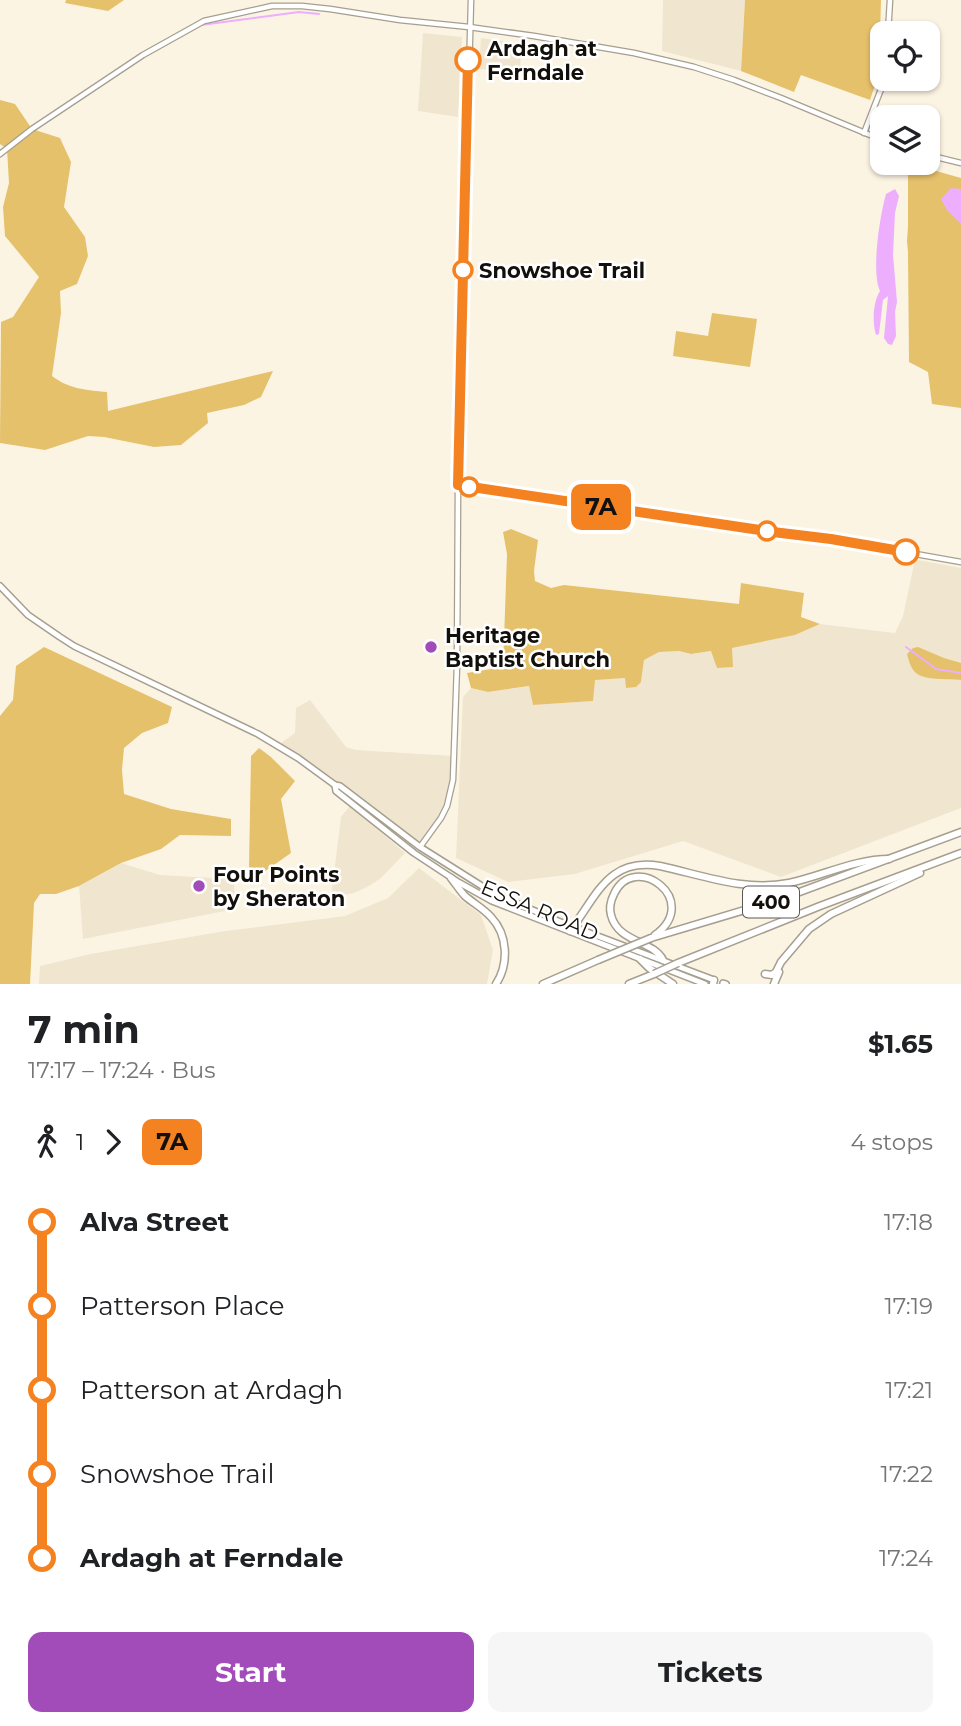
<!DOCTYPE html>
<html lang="en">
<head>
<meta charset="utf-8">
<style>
  :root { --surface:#fff; --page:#f6f6f6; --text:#202124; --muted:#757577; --accent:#a24cb9 }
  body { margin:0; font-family:Montserrat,sans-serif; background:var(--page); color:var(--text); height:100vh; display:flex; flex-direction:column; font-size:26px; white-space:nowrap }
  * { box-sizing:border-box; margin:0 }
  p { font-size:23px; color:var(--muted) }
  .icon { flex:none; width:38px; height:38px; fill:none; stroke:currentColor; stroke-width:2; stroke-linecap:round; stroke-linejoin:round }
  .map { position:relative; height:984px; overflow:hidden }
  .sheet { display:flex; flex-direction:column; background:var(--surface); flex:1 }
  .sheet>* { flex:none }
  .badge { padding:0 14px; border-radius:10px; font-size:24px; line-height:46px }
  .buttons { position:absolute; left:870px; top:21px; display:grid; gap:14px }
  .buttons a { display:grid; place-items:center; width:70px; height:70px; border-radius:14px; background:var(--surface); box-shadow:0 2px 5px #0004; font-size:35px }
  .map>.badge { position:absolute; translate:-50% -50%; box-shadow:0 0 0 4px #fff }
  .legs { display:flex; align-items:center; gap:10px; height:77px; padding:0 28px; font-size:23px }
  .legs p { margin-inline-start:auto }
  .headline { display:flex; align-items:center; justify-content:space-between; height:119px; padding:0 28px }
  h1 { font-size:38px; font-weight:700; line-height:52px }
  .button { display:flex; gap:14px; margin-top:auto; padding:14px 28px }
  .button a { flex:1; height:80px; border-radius:14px; background:var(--accent); color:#fff; font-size:28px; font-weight:700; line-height:80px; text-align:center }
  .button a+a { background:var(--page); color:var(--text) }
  ul { padding:0 28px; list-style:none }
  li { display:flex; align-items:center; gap:24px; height:84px; font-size:26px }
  li i { display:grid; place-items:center; width:10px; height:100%; margin:0 9px; background:currentColor }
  li i::after { content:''; width:18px; height:18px; margin:-9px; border:5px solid; border-radius:50%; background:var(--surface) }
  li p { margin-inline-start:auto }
  li:first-child i { background:linear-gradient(#0000 50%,currentColor 0) }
  li:last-child i { background:linear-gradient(currentColor 50%,#0000 0) }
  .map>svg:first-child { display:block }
</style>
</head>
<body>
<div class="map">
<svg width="961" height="984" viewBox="0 0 961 984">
  <rect width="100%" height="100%" fill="#fcf4e3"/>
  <!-- built -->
  <g fill="#f0e6cf">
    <path d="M663,0H745L741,71L662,51Z"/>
    <path d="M423,33L462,37L458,117L418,111Z"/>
    <path d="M481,38L521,43L520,73L479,69Z"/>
    <path d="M918,560L961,568V808L781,877L683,841L575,874L508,882L456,858L463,697L471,688L488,692L530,686L533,705L592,701L595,679L626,678L641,682L644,660L659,652L679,651L691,654L712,651L717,668L732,648L795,635L820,624L895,633L903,616L914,564Z"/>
    <path d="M310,700L346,747L356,750L454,756L447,806L420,847L410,845L335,785L277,746L295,733L296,708Z"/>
    <path d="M350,806L405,853L380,879L365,888L354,893L331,897L341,817Z"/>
    <path d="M121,863L160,875L234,879L235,909L83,939L79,886Z"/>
    <path d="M419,868L481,915L493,950L487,984H39L40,966L90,954L225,931L345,916L388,898Z"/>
  </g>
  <!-- green -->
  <g fill="#e6c16b">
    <path d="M66,0H124L108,11L65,3Z"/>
    <path d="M745,0H881L879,73L870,100L801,75L794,92L741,71Z"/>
    <path d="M0,100L15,104L32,129L60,138L71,162L64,207L85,237L88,256L77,284L60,291L61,313L52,376C69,389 86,390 107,392L108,411L273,371L261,397L244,405L207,413L208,423L181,445L154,447L104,437L88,436L45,450L0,443L1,322L13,317L39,277L5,236L3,207L9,183L7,149L0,144Z"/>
    <path d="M908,163L961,178V408L932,404L928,372L909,362L908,252L907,241L908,226Z"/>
    <path d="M712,313L757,319L750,367L673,356L676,331L708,336Z"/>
    <path d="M511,529L538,540L534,571L535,581L551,588L564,585L739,604L741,583L804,593L801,617L820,624L795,635L732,648L733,667L717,668L711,651L691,654L679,651L659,652L644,660L641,682L636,687L626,688L625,678L595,680L593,701L533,705L529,686L488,692L471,688L467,673L503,667L507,554L503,532Z"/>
    <path d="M44,647L172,707L168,723L142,733L124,748L122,770L124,794L171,809L231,819V836L180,835L161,849L121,863L79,886L56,894H40L34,903L30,984H0V716L13,700L16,666Z"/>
    <path d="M918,647L944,658L961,663V680C950,679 928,680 919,675C911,671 909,661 907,654L913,648Z"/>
    <path d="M259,748L271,757L295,781L281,799L291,853L251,881L249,866L251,756Z"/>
  </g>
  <!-- water -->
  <g fill="#ecaefd">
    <path d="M951,188L961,189V224L947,210L941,199Z"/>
    <path d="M895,189L899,196L895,213L893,255L897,302L895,312L896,336L892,345L888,344L884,338L888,296L883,300L879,334L876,335C872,322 873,302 880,291C871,272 880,215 886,194Z"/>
  </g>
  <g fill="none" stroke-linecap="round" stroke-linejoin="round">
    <!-- stream -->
    <g stroke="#ecaefd" stroke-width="2">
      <path d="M201,25L299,12L319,14"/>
      <path d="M906,647L936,669L961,673"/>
    </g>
    <defs>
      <g id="tertiary">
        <path d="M888,33L890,0"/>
        <path d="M864,133L885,79"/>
        <path d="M458,485L773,532L831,539L961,562"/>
        <path d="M420,847L441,818L447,806L453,780L457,665L458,485L471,0"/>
      </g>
      <g id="secondary">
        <path d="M0,154L32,129L143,55L204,21L272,6H302L330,9L400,20L469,27L534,36L634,53L694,67L734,80L781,98L882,140"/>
        <path d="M928,155L961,163"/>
      </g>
      <g id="primary">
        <path d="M0,586L28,615L60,637L74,646L258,734L298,758L335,785L340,786L420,847L493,893L558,921L714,980"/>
        <path d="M335,785L336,791L414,853L458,882L492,901L705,984"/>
        <path d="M723,983L726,984"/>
      </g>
      <g id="motorway">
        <path d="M451,878C456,884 460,891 465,896C473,903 483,908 491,917C508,935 509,964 496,984"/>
        <path d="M570,931C597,896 608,857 660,866C702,875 745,892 789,883C822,876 855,859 889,859"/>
        <path d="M655,935C703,900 634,850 614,894C611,900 609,908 611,915C618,943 653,940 663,960"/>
        <path d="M651,938L778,900L961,832"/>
        <path d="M640,959L649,968L673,984"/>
        <path d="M678,963L820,906L961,853"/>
        <path d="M765,974L772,975L776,972L781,962L809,929L831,914L920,873"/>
        <path d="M543,984L598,960"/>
        <path d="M629,984L654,974"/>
        <path d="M713,984L714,980"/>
        <path d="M774,984L779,972"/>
      </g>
    </defs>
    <!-- tertiary casing -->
    <use href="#tertiary" stroke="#a69f90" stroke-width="7"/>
    <!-- secondary casing -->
    <use href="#secondary" stroke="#a69f90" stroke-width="7"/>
    <!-- primary casing -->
    <use href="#primary" stroke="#a69f90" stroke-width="8"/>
    <!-- motorway casing -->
    <use href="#motorway" stroke="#a69f90" stroke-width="9"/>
    <!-- tertiary -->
    <use href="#tertiary" stroke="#fff" stroke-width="4.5"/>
    <!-- secondary -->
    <use href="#secondary" stroke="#fff" stroke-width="4.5"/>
    <!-- primary -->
    <use href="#primary" stroke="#fff" stroke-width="5"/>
    <!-- motorway -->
    <use href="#motorway" stroke="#fff" stroke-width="6"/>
    <defs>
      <g id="motorway-bridge">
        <path d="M598,960L651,938"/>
        <path d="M654,974L678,963"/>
      </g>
    </defs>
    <!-- motorway-bridge casing -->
    <use href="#motorway-bridge" stroke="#a69f90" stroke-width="9" stroke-linecap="butt"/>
    <!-- motorway-bridge -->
    <use href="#motorway-bridge" stroke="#fff" stroke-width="6"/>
  </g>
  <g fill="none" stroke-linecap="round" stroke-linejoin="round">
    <defs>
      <path id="line-1" d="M468,60L458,485L773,532L831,539L906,552"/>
    </defs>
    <!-- line-1 casing -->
    <use href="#line-1" stroke="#fff" stroke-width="16"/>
    <!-- line-1 -->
    <use href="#line-1" stroke="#f58220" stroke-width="10"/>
  </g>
  <!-- markers -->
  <g fill="#fff" stroke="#f58220" stroke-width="3.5">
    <circle cx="468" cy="60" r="12"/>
    <circle cx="463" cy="270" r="9"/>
    <circle cx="469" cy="487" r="9"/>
    <circle cx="767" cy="531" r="9"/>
    <circle cx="906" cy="552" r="12"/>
  </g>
  <g fill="#a24cb9" stroke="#fff" stroke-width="2.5">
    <circle cx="431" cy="647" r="7"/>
    <circle cx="199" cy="886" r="7"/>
  </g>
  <g text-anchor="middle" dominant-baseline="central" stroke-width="5" stroke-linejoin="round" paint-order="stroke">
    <!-- shield labels -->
    <rect fill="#fff" stroke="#5a5854" stroke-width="2" x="743" y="886.5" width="56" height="31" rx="5"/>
    <g font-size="19" font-weight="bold" fill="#13100b">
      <text x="771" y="902">400</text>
    </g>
    <!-- stop labels -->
    <g font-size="21" font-weight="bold" fill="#13100b" stroke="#fff" text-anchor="start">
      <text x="487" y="48">Ardagh at<tspan x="487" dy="24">Ferndale</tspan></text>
      <text x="479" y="270">Snowshoe Trail</text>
    </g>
    <!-- poi labels -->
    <g font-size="21" font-weight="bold" fill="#13100b" stroke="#fff" text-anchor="start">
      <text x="445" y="635">Heritage<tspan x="445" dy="24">Baptist Church</tspan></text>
      <text x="213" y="874">Four Points<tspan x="213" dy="24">by Sheraton</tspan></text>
    </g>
    <!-- street labels -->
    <g font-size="21" fill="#13100b" stroke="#fff">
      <text transform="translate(540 910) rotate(23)">ESSA ROAD</text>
    </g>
  </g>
</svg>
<div class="buttons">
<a><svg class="icon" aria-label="locate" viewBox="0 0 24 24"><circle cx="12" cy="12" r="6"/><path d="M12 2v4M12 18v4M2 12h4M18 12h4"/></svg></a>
<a><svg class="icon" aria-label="layers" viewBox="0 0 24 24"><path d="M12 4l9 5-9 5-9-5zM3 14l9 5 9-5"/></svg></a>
</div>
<b class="badge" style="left:601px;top:507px;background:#f58220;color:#111">7A</b>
</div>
<section class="sheet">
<div class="headline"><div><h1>7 min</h1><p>17:17 – 17:24 · Bus</p></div><b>$1.65</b></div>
<div class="legs"><svg class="icon" aria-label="walk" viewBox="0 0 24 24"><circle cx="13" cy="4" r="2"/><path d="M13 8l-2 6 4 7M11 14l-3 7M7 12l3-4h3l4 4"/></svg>1<svg class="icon" aria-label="forward" viewBox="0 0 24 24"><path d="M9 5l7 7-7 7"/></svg><b class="badge" style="background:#f58220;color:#111">7A</b><p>4 stops</p></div>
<ul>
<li><i style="color:#f58220"></i><b>Alva Street</b><p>17:18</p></li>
<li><i style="color:#f58220"></i><span>Patterson Place</span><p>17:19</p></li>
<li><i style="color:#f58220"></i><span>Patterson at Ardagh</span><p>17:21</p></li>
<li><i style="color:#f58220"></i><span>Snowshoe Trail</span><p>17:22</p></li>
<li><i style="color:#f58220"></i><b>Ardagh at Ferndale</b><p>17:24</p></li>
</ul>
<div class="button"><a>Start</a><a>Tickets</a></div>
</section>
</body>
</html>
